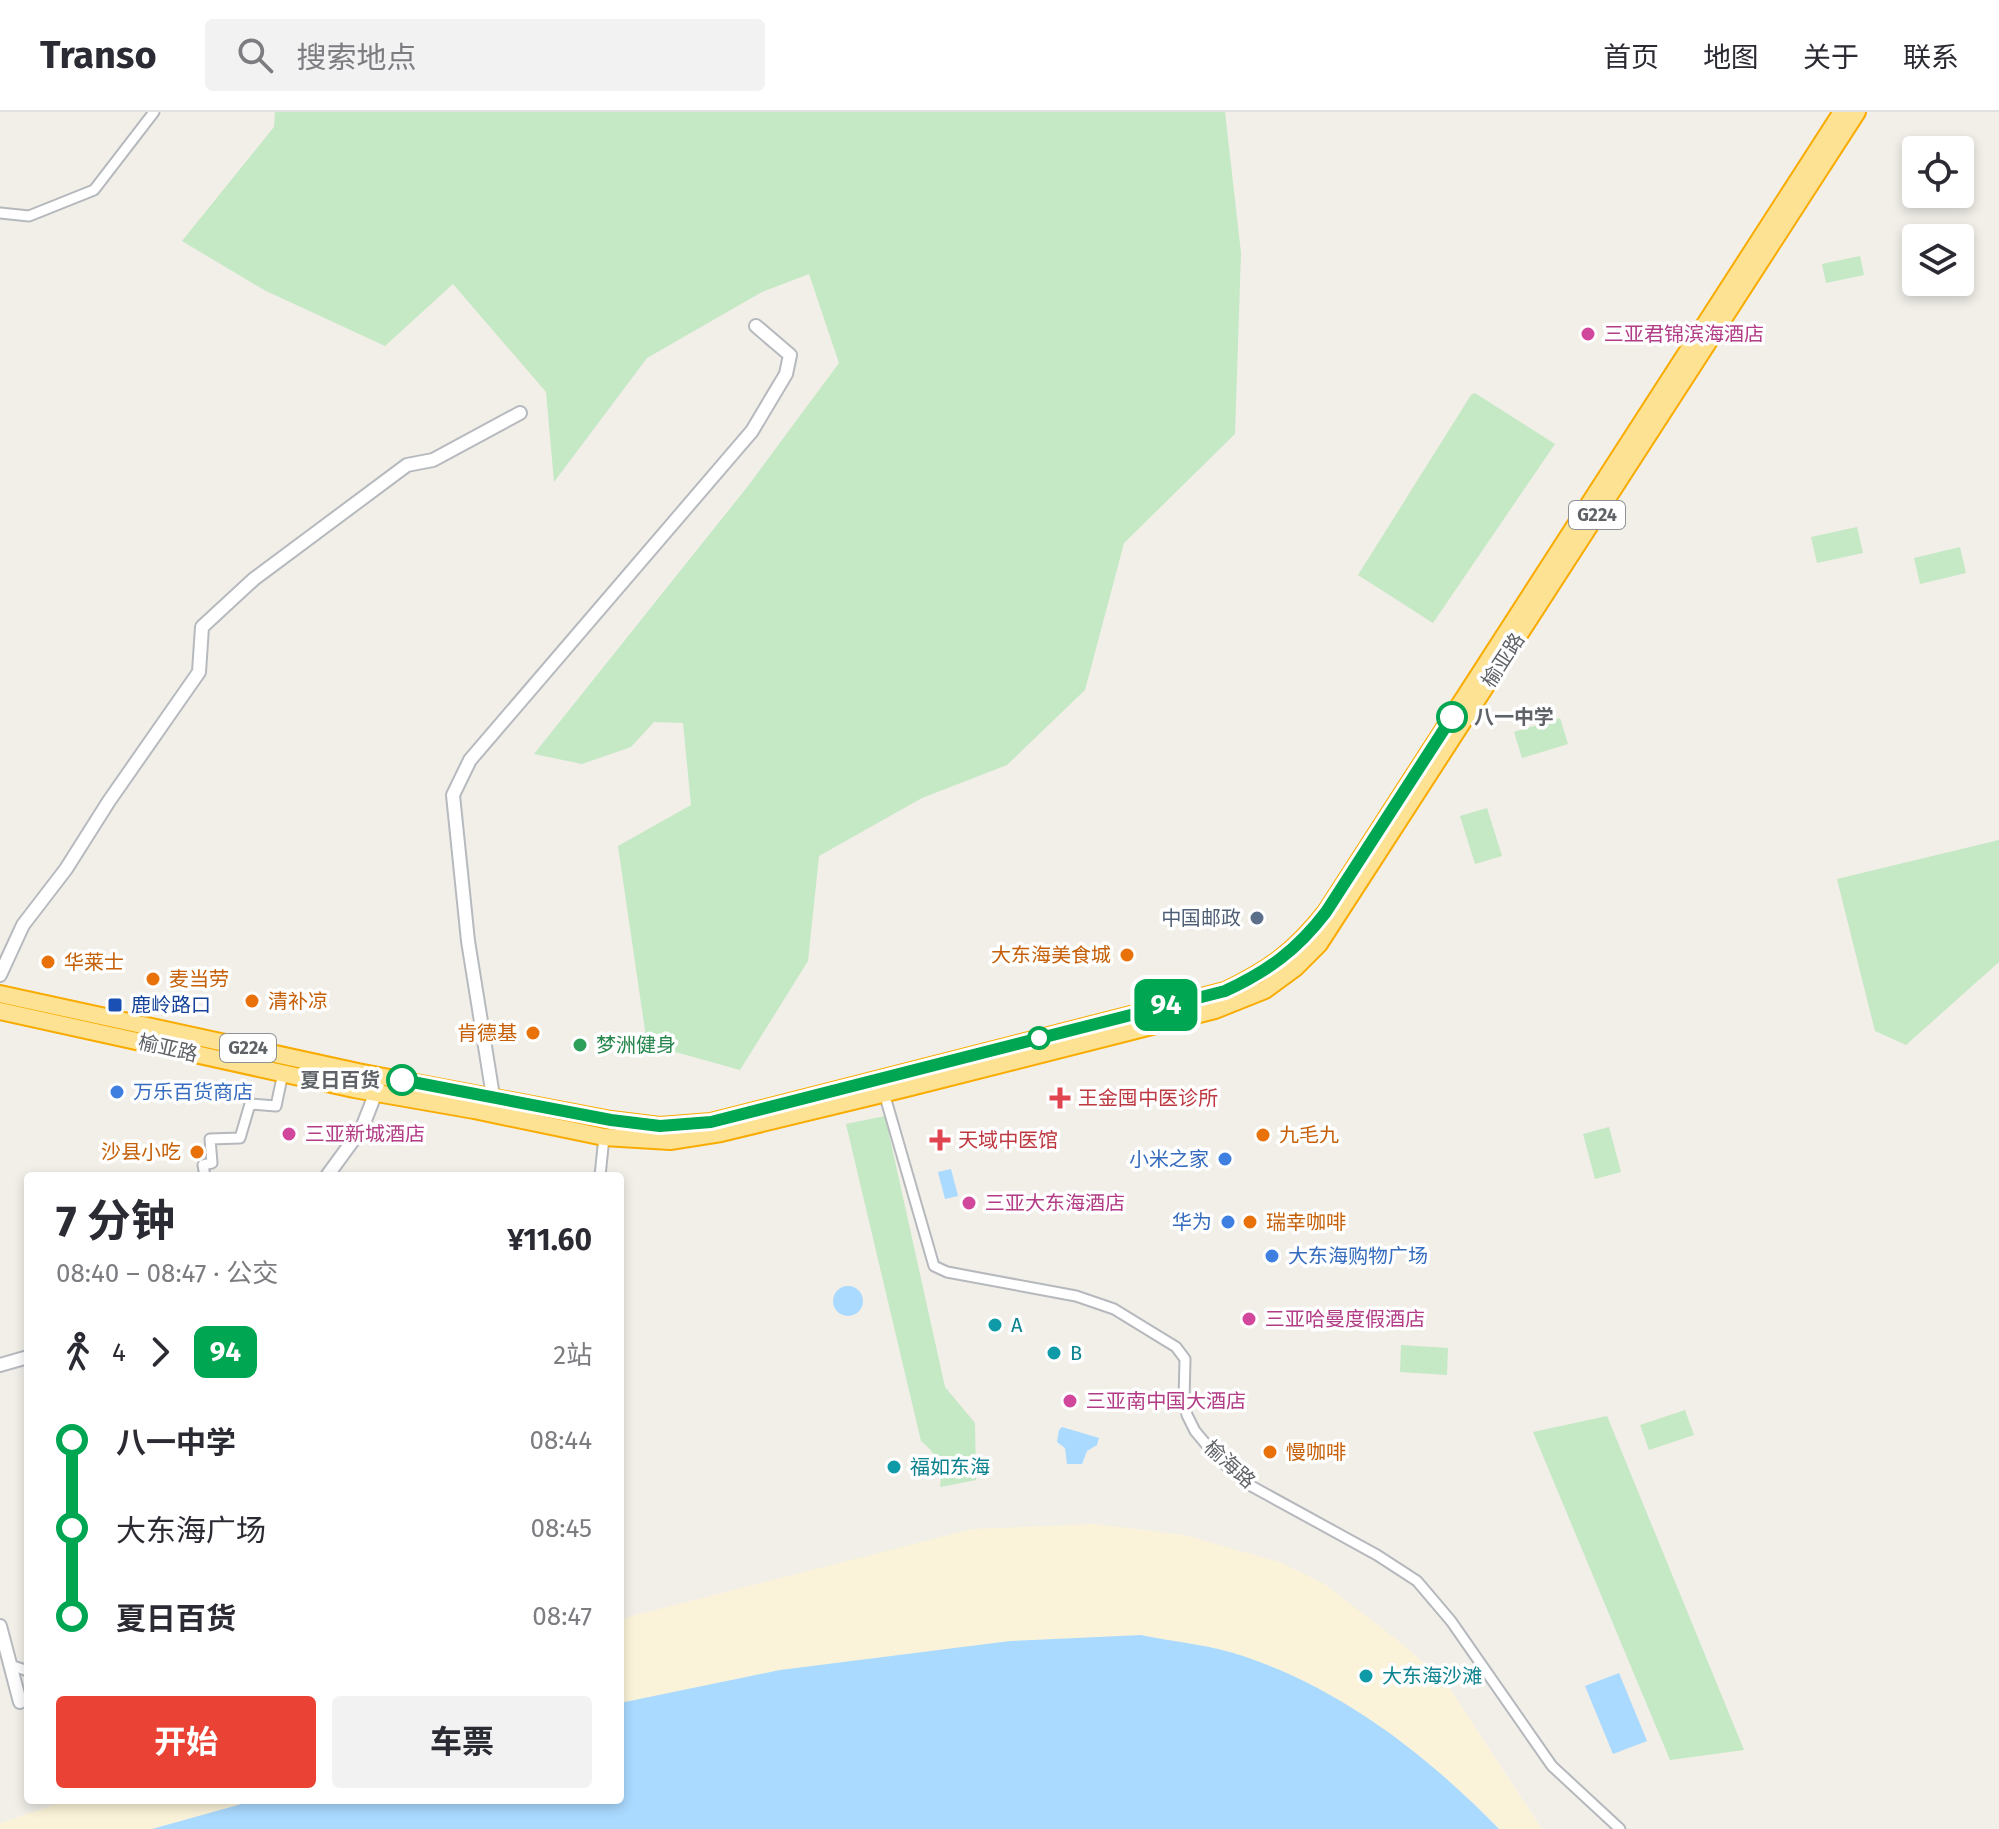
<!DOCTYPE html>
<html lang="zh">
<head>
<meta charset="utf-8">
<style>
  :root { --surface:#fff; --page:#f2f2f3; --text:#2b2b33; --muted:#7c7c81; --line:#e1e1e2; --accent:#ea4335 }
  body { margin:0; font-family:"Fira Sans","Noto Sans SC",sans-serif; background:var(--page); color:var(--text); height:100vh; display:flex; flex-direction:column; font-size:30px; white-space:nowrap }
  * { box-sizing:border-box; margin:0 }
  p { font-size:26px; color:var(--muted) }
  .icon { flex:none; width:44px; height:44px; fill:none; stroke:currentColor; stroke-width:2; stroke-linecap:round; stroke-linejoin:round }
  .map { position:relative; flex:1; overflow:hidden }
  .panel { position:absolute; left:24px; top:1060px; width:600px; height:632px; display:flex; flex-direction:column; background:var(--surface); border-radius:8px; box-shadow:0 4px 12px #0003 }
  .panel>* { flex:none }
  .badge { padding:0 16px; border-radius:12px; font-size:28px; line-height:52px }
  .buttons { position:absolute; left:1902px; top:24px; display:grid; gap:16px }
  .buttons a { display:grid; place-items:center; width:72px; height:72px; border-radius:8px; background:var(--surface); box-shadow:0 4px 12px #0003; font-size:40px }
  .map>.badge { position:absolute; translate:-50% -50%; box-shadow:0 0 0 4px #fff }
  .legs { display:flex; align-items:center; gap:12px; height:88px; padding:0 32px; font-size:26px }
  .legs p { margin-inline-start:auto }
  .summary { display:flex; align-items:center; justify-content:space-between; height:136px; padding:0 32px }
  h1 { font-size:44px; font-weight:700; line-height:60px }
  .button { display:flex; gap:16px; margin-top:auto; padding:16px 32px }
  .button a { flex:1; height:92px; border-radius:8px; background:var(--accent); color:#fff; font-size:32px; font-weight:700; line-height:92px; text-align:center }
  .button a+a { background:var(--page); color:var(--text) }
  ul { padding:0 32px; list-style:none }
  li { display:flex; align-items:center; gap:28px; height:88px; font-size:30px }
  li i { display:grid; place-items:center; width:12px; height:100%; margin:0 10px; background:currentColor }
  li i::after { content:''; width:20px; height:20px; margin:-10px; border:6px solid; border-radius:50%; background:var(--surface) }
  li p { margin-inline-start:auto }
  li:first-child i { background:linear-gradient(#0000 50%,currentColor 0) }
  li:last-child i { background:linear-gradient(currentColor 50%,#0000 0) }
  header { display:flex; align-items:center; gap:48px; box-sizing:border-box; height:112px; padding:0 40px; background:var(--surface); border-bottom:2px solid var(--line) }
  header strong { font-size:38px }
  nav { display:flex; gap:44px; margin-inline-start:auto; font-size:28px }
  .search { width:560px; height:72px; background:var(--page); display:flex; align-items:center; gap:20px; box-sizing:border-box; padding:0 28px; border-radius:8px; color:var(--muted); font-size:30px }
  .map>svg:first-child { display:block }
</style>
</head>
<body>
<header>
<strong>Transo</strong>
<div class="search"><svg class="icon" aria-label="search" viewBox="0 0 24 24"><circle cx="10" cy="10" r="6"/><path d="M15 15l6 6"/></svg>搜索地点</div>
<nav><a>首页</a><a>地图</a><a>关于</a><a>联系</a></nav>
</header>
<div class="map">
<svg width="1999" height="1717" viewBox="0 0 1999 1717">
  <rect width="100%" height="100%" fill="#f1efe8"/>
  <!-- green -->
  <g fill="#c5e8c5">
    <path d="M275,0H1225L1241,141L1235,322L1124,431L1085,578L1007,653L922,686L819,744L808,849L740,958L647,932L618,734L691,693L683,611L654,610L631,635L582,652L534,642L748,374L839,251L809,162L762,180L647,246L554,370L546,280L453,172L385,234L264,178L182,129L274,15Z"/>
    <path d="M1860,144L1864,163L1826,171L1822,152Z"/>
    <path d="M1475,281L1555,332L1433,511L1358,463L1471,283Z"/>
    <path d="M1857,415L1863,441L1817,451L1811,425Z"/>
    <path d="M1960,435L1966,461L1920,472L1914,446Z"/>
    <path d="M1560,606L1568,632L1522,646L1514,620Z"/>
    <path d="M1487,696L1502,744L1475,752L1460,704Z"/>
    <path d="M1999,728V850L1906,933L1875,919L1837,767Z"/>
    <path d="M885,1004L945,1275L975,1311L976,1368L940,1375C943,1354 937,1342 921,1329L846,1012Z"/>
    <path d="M1609,1015L1621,1060L1595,1067L1583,1022Z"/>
    <path d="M1401,1233L1448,1236L1447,1263L1400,1260Z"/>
    <path d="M1685,1298L1694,1323L1649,1338L1640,1313Z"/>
    <path d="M1607,1304L1744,1638L1670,1648L1533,1320Z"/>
  </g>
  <!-- sand -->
  <g fill="#fbf3d9">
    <path d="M1095,1412L1184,1423L1279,1450L1323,1471L1400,1530L1446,1571L1542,1717H1499L1474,1691L620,1591V1507L972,1417Z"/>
    <path d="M68,1688H256L152,1717H0V1711Z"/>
  </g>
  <!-- water -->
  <g fill="#aadaff">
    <path d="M951,1057L958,1084L945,1087L938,1060Z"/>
    <circle cx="848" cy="1189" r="15"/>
    <path d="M1062,1315L1099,1326L1097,1333L1087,1339L1082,1352H1067L1065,1336L1057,1330L1059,1318Z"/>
    <path d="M1141,1523C1174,1530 1211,1533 1243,1544C1342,1577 1427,1643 1499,1717H152L256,1688H620V1591L780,1558L1010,1529Z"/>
    <path d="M1619,1561L1647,1629L1613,1642L1585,1574Z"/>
  </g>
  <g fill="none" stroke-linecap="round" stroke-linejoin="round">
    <defs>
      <g id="street">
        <path d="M0,101L29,104L94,78L154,0"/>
        <path d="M884,981L934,1154L947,1160L1076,1184L1114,1197L1176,1235L1185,1247L1184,1289L1187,1303L1195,1319L1216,1344L1244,1370L1377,1443L1417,1469L1451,1509L1552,1654L1620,1717"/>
        <path d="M205,1064L203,1053L212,1051L210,1027L240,1026L250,992L276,994L283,961"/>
        <path d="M600,1064L604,1025"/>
        <path d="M10,1553L28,1559"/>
      </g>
      <g id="secondary">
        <path d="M0,863L23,813L66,757L109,689L199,560L202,515L254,467L407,353L433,348L520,301"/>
        <path d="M493,984L468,829L453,683L470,648L752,319L786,262L790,243L756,214"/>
        <path d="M327,1064L362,1016L378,975"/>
        <path d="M0,1253L28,1245"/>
        <path d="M0,1514L20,1590"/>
      </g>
      <g id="highway">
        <path d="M0,882L358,960L611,1008L660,1014L711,1010L1225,879C1270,858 1295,839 1326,800L1842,0"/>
        <path d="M0,899L354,977L474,998L604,1025L670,1029L721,1021L907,976L1215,898L1265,878L1295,856L1319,832L1857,0"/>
      </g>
    </defs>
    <!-- street casing -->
    <use href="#street" stroke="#b5b8bc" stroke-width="13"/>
    <!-- secondary casing -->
    <use href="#secondary" stroke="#b6babf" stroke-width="16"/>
    <!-- highway casing -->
    <use href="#highway" stroke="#f9ab00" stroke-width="20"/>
    <!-- street -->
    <use href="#street" stroke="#fff" stroke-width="9"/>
    <!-- secondary -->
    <use href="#secondary" stroke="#fff" stroke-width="12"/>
    <!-- highway -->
    <use href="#highway" stroke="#fde293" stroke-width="16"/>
  </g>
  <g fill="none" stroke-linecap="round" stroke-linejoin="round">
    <defs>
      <path id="line-1" d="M402,968L611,1008L660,1014L711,1010L1225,879C1268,859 1297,838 1326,800L1452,605"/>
    </defs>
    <!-- line-1 casing -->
    <use href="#line-1" stroke="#fff" stroke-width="18"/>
    <!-- line-1 -->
    <use href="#line-1" stroke="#00a651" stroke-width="12"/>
  </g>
  <!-- markers -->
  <g fill="#d1479c" stroke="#fff" stroke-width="3">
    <circle cx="1588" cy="222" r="8"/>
    <circle cx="289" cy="1022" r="8"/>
    <circle cx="969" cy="1091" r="8"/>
    <circle cx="1249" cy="1207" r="8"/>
    <circle cx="1070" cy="1289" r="8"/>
  </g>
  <g fill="#fff" stroke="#00a651" stroke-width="4">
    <circle cx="1452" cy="605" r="14"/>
    <circle cx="1039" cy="926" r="10"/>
    <circle cx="402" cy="968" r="14"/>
  </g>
  <circle fill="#5c6f8a" stroke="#fff" stroke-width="3" cx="1257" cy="806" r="8"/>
  <g fill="#e8710a" stroke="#fff" stroke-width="3">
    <circle cx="1127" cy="843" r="8"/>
    <circle cx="48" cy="850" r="8"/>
    <circle cx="153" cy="867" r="8"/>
    <circle cx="252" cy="889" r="8"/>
    <circle cx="533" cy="921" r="8"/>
    <circle cx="1263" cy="1023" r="8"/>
    <circle cx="197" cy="1040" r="8"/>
    <circle cx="1250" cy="1110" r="8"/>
    <circle cx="1270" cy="1340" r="8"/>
  </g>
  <rect fill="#1a4fb4" stroke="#fff" stroke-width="3" x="107" y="885" width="16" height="16" rx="4"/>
  <circle fill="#2e9e5b" stroke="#fff" stroke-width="3" cx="580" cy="933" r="8"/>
  <g fill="#3f7fe0" stroke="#fff" stroke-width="3">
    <circle cx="117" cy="980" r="8"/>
    <circle cx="1225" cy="1047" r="8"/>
    <circle cx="1228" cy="1110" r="8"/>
    <circle cx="1272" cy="1144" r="8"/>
  </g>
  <g fill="#e0444e" stroke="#fff" stroke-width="3">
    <path d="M1056 974h8v8h8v8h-8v8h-8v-8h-8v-8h8z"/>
    <path d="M936 1016h8v8h8v8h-8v8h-8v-8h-8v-8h8z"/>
  </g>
  <g fill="#0f9aa8" stroke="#fff" stroke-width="3">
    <circle cx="995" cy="1213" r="8"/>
    <circle cx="1054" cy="1241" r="8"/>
    <circle cx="894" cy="1355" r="8"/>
    <circle cx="1366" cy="1564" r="8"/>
  </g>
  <g text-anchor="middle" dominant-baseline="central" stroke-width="7" stroke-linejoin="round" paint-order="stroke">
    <!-- shield labels -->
    <g fill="#fff" stroke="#8f9295" stroke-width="2">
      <rect x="1569" y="389" width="56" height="28" rx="6"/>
      <rect x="220" y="922" width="56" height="28" rx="6"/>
    </g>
    <g font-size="18" font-weight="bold" fill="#5f6368">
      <text x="1597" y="403">G224</text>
      <text x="248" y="936">G224</text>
    </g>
    <!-- hotel labels -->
    <g font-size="20" fill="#b23c85" stroke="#fff" text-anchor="start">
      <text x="1604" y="222">三亚君锦滨海酒店</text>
      <text x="305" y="1022">三亚新城酒店</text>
      <text x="985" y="1091">三亚大东海酒店</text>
      <text x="1265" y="1207">三亚哈曼度假酒店</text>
      <text x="1086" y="1289">三亚南中国大酒店</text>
    </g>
    <!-- street labels -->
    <g font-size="20" fill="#5f6368" stroke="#fff">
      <text transform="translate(1503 548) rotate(-57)">榆亚路</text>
      <text transform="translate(168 936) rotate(13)">榆亚路</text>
      <text transform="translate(1230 1352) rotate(42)">榆海路</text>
    </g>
    <!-- stop labels -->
    <g font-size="20" font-weight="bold" fill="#5f6368" stroke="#fff" text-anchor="start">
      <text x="1474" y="605">八一中学</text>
      <text x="380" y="968" text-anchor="end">夏日百货</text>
    </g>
    <!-- service labels -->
    <g font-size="20" fill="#4e5e75" stroke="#fff" text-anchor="end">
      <text x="1241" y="806">中国邮政</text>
    </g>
    <!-- food labels -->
    <g font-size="20" fill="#c56008" stroke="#fff" text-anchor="start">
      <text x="1111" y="843" text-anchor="end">大东海美食城</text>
      <text x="64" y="850">华莱士</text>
      <text x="169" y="867">麦当劳</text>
      <text x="268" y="889">清补凉</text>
      <text x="517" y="921" text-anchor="end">肯德基</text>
      <text x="1279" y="1023">九毛九</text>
      <text x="181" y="1040" text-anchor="end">沙县小吃</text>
      <text x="1266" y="1110">瑞幸咖啡</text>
      <text x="1286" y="1340">慢咖啡</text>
    </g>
    <!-- transit labels -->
    <g font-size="20" fill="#164399" stroke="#fff" text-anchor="start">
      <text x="131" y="893">鹿岭路口</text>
    </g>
    <!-- leisure labels -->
    <g font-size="20" fill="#27864d" stroke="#fff" text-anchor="start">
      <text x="596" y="933">梦洲健身</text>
    </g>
    <!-- shop labels -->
    <g font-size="20" fill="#366cbe" stroke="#fff" text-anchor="start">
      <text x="133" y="980">万乐百货商店</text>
      <text x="1209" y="1047" text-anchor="end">小米之家</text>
      <text x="1212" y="1110" text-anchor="end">华为</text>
      <text x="1288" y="1144">大东海购物广场</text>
    </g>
    <!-- health labels -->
    <g font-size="20" fill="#be3a42" stroke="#fff" text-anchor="start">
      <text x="1078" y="986">王金囤中医诊所</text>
      <text x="958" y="1028">天域中医馆</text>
    </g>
    <!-- culture labels -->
    <g font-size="20" fill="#0d838f" stroke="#fff" text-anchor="start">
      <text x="1011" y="1213">A</text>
      <text x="1070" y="1241">B</text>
      <text x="910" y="1355">福如东海</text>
      <text x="1382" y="1564">大东海沙滩</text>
    </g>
  </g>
</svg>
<div class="buttons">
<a><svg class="icon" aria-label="locate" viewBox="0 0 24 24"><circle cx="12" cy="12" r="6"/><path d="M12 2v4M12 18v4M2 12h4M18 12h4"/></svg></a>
<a><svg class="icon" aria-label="layers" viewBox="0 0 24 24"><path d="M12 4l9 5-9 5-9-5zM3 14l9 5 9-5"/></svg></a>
</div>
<b class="badge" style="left:1166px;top:893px;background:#00a651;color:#fff">94</b>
<section class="panel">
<div class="summary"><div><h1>7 分钟</h1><p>08:40 – 08:47 · 公交</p></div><b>¥11.60</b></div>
<div class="legs"><svg class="icon" aria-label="walk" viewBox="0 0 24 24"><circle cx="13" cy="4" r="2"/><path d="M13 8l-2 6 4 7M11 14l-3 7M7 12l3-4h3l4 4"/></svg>4<svg class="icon" aria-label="forward" viewBox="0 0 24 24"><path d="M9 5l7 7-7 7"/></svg><b class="badge" style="background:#00a651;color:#fff">94</b><p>2站</p></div>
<ul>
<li><i style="color:#00a651"></i><b>八一中学</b><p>08:44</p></li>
<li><i style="color:#00a651"></i><span>大东海广场</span><p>08:45</p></li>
<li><i style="color:#00a651"></i><b>夏日百货</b><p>08:47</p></li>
</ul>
<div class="button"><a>开始</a><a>车票</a></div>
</section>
</div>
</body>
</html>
